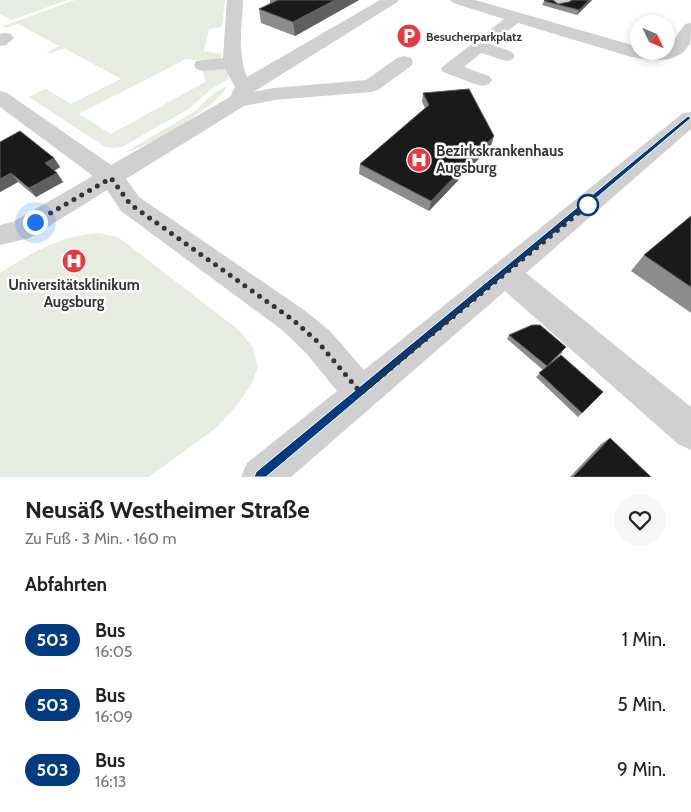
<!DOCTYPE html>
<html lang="de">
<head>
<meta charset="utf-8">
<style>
  :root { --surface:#fff; --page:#f6f6f6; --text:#222; --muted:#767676 }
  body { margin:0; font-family:Cabin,sans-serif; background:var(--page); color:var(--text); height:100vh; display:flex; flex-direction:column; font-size:19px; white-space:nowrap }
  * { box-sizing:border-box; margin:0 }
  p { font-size:16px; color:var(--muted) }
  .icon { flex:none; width:28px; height:28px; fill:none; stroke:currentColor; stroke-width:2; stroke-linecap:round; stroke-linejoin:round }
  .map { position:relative; height:477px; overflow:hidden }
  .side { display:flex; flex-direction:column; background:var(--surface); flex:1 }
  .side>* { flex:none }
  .badge { padding:0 10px; border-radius:16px; font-size:18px; line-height:32px }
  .needle { width:32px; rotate:134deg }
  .controls { position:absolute; left:630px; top:15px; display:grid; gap:10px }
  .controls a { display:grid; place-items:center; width:45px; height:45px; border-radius:50%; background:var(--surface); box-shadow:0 2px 8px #0003; font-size:25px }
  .you { position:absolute; width:25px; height:25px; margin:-12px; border:4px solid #fff; border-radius:50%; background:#1a73e8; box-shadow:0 0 0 8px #1a73e833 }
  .map>.badge { position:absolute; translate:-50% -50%; box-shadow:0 0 0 2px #fff }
  h2 { padding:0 25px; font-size:19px; line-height:45px }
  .round { display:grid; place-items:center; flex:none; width:52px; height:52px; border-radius:26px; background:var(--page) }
  .overview { display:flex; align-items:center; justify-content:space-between; height:85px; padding:0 25px }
  h1 { font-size:24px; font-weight:700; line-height:38px }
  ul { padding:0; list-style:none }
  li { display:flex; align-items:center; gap:15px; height:65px; padding:0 25px }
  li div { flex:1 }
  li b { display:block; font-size:19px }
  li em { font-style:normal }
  li .badge { min-width:55px; font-weight:700; text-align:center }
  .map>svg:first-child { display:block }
</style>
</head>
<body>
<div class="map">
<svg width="691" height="477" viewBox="0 0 691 477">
  <rect width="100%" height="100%" fill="#fff"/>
  <!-- green -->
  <g fill="#e6ecdf">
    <path d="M0,0H67L12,20L0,14Z"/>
    <path d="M75,0H225L222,27L209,29L204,51L222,54L221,59L202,61L186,59L79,114L111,134L205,82L203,70L226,67L229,70L227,80L210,90L187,110L122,147L112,148L105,147L29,97L46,89L71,104L121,79L64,48L50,54L47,52L59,46L18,24L5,28L3,26Z"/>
    <path d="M227,86C219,106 147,148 126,152L195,111L214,93Z"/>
    <path d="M97,233L118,237L240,331L253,348L258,367L251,385L237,405L216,428L149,477H0V273C33,252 57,237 97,233Z"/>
  </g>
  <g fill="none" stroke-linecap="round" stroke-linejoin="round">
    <!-- minor -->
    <g fill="#d0d0d0" fill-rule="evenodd">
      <path d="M227,0H243C242,26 237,53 247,77L380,0H399L396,3L253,92L274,88L366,80L397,58L404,56L411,58L413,62L411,66L378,90L371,92L274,100L244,106L126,179L139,197L304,310L330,331L364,370L683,113L691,112V129L526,273L691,407V450L678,444L505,291L291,477H241L247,463L337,391L306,353L282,330L121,211L107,190L30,238L0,245V225L13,222L93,176L0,107V91L7,93L111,165L230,97L235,87L225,69L203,71L196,69L194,65L196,61L223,58Z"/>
      <path d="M450,0H475L639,47V51H666V47L673,41L685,24L691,23C691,29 691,38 690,43C679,66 648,61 628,56L518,23L491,44L512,52L515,56L512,60L506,61L481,53L464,67L489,76L492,80L489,84L482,86L475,84L443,72L441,68L504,19L453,3Z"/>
      <path d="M554,0H572C567,7 562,8 554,6L552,3Z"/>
      <path d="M5,33L11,34L14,38L6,45L0,46V34Z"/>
    </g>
  </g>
  <!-- wall -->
  <g fill="#8c8c8c">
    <path d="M270,0H359L295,36L261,23L259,9L270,4Z"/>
    <path d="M572,0H592L577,15L542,5L544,1L558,4L569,2Z"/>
    <path d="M423,93L491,146L429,211L359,174L360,164L425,108L422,102Z"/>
    <path d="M0,142L54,158L60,167L54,171L57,173L63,182L36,197L18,182L0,192Z"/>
    <path d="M691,216V313L631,271L644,255Z"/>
    <path d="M509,335L563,352L552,362L582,413L578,417L536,377L543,370L507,339Z"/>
    <path d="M610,438L651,477H570L601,444Z"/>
  </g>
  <!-- shaded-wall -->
  <g fill="#5f5f5f">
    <path d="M335,0H359L295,36L293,22Z"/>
    <path d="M589,0H592L577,15L579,10Z"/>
    <path d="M494,136L491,146L429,211L431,201Z"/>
    <path d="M54,158L60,167L51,173L45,163Z"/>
    <path d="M11,173L18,182L0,192V179Z"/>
    <path d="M57,173L63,182L36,197L29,188Z"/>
  </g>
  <!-- building -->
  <g fill="#1a1a1a" stroke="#5f5f5f">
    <path d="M278,0H335L293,22L259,9Z"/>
    <path d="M545,0H553L558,4L569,2L572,0H589L579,10L544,1Z"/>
    <path d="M469,89L494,136L431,201L360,164L429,105L423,93Z"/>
    <path d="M20,131L54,158L45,163L57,173L29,188L11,173L0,179V142Z"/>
    <path d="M691,216V287L644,255Z"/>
    <path d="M532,325H540L566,347L547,366L509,335Z"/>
    <path d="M561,355L603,392L582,413L539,373Z"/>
    <path d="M610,438L651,477H573Z"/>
  </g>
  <!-- line -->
  <path fill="#003b80" stroke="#fff" d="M688,116L691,118L266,477H254L256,472Z"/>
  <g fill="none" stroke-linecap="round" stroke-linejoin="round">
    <!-- walk -->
    <path stroke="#333" stroke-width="5" stroke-dasharray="0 9" d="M35,222L111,178L130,204L293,320L318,342L361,393L588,205"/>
  </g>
  <!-- icons -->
  <defs>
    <symbol id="parking-disc" viewBox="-11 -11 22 22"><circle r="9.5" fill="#e63946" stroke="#fff"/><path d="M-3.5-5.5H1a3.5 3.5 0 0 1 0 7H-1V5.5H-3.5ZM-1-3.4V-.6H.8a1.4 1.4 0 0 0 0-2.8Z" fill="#fff"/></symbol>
    <symbol id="hospital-disc" viewBox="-11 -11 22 22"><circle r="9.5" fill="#e63946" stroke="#fff"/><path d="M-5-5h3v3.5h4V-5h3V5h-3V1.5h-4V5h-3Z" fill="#fff"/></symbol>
  </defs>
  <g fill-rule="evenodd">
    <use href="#parking-disc" x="395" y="22" width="28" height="28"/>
    <use href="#hospital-disc" x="405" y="146" width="28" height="28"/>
    <use href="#hospital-disc" x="60" y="247" width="28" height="28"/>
  </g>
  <!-- markers -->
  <circle fill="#fff" stroke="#003b80" stroke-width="2.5" cx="588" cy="205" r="10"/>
  <g text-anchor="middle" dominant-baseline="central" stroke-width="5" stroke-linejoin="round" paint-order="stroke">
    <!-- far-poi labels -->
    <g font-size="12" font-weight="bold" fill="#333" stroke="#fff" text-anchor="start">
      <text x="426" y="36">Besucherparkplatz</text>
    </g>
    <!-- poi labels -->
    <g font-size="15" font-weight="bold" fill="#333" stroke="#fff" text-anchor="start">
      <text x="436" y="151">Bezirkskrankenhaus<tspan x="436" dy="17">Augsburg</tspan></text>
      <text x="74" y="285" text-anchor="middle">Universitätsklinikum<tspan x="74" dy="17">Augsburg</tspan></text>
    </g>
  </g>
</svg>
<div class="controls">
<a><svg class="needle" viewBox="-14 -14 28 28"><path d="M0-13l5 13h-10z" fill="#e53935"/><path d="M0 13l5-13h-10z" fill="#767676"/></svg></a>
</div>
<div class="you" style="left:35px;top:222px"></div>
</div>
<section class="side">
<div class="overview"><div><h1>Neusäß Westheimer Straße</h1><p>Zu Fuß · 3 Min. · 160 m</p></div><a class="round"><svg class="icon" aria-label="heart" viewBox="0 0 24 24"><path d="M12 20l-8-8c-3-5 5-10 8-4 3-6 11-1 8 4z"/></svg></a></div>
<h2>Abfahrten</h2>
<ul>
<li><span class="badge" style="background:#003b80;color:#fff">503</span><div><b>Bus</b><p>16:05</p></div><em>1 Min.</em></li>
<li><span class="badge" style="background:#003b80;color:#fff">503</span><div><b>Bus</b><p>16:09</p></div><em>5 Min.</em></li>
<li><span class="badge" style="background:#003b80;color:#fff">503</span><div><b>Bus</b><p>16:13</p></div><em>9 Min.</em></li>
</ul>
</section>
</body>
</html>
